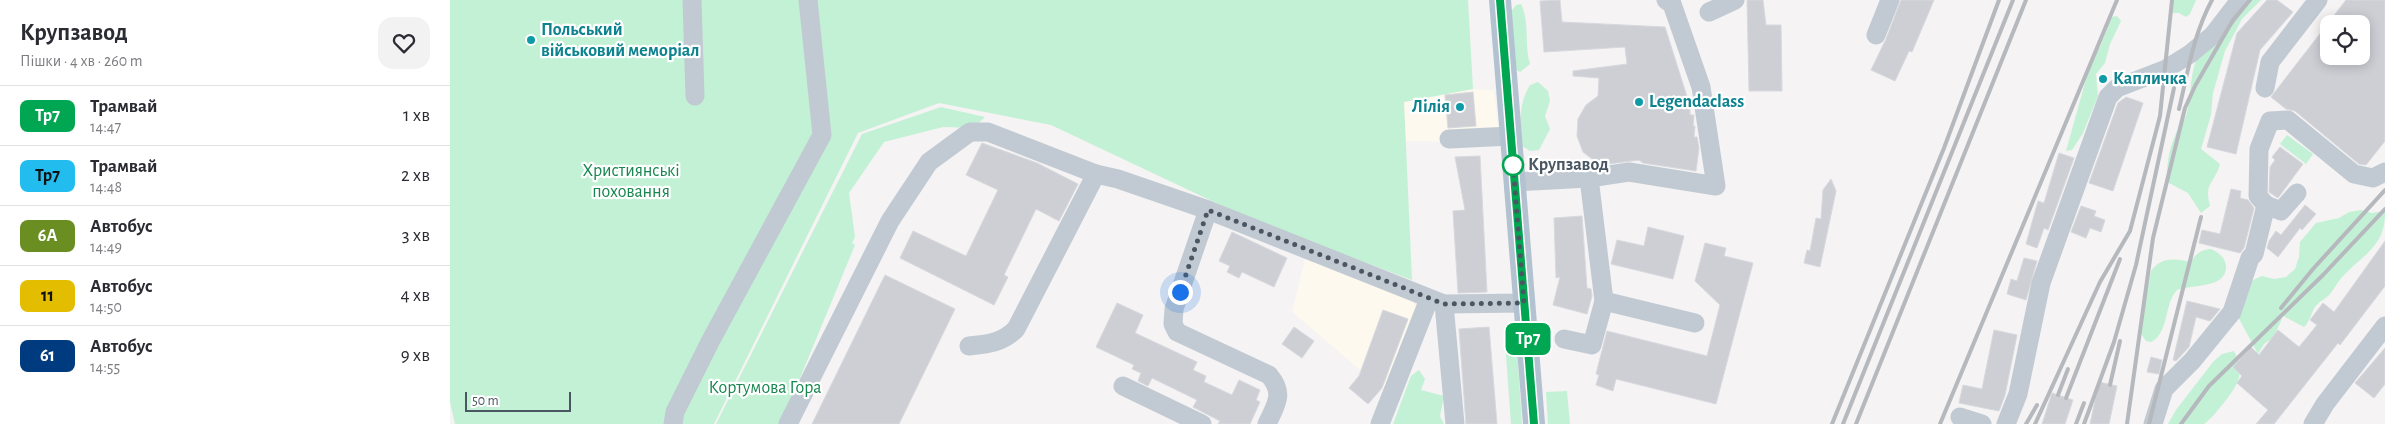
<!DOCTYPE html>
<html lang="uk">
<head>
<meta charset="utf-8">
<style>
  :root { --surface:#fff; --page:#f2f2f3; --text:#2b2b33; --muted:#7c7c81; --line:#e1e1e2 }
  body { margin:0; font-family:"Alegreya Sans",sans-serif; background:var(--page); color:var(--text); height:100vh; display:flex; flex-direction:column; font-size:19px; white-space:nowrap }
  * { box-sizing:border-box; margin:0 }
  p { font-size:16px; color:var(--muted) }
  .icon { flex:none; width:28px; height:28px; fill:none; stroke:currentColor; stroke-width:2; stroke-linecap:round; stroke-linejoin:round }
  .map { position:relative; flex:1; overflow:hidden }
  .drawer { display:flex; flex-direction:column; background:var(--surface); width:450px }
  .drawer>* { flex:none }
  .badge { padding:0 10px; border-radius:8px; font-size:18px; line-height:32px }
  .fabs { position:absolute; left:1870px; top:15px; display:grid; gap:10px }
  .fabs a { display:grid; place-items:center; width:50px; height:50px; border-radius:10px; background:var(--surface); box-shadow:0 2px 12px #0003; font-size:25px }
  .scale { position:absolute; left:15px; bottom:12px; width:106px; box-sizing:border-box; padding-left:5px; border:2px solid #4a5661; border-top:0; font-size:14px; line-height:18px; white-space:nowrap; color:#4a5661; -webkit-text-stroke:4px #fff; paint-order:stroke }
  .you { position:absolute; width:25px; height:25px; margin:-12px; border:4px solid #fff; border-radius:50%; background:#1a73e8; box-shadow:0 0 0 8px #1a73e833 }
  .map>.badge { position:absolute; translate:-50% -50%; box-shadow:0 0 0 2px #fff }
  .round { display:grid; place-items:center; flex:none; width:52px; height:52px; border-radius:15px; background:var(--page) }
  .headline { display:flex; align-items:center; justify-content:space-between; height:85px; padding:0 20px }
  h1 { font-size:24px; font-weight:700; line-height:38px }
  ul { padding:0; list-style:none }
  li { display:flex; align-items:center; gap:15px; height:60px; padding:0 20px; border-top:1px solid var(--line) }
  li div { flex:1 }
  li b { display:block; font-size:19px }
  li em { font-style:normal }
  li .badge { min-width:55px; font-weight:700; text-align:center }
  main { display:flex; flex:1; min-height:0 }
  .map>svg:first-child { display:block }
</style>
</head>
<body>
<main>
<section class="drawer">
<div class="headline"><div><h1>Крупзавод</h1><p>Пішки · 4 хв · 260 m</p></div><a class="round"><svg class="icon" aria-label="heart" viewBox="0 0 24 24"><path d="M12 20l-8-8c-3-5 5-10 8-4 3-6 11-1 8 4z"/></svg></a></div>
<ul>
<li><span class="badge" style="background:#00a651;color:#fff">Тр7</span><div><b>Трамвай</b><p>14:47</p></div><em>1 хв</em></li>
<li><span class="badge" style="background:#23bcee;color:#111">Тр7</span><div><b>Трамвай</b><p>14:48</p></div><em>2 хв</em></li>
<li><span class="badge" style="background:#6b8e23;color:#fff">6А</span><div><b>Автобус</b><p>14:49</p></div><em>3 хв</em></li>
<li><span class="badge" style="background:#e3bd00;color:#111">11</span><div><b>Автобус</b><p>14:50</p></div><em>4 хв</em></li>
<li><span class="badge" style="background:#003b80;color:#fff">61</span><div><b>Автобус</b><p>14:55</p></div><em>9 хв</em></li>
</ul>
</section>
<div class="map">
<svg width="1935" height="424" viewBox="0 0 1935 424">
  <rect width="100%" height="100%" fill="#f5f3f3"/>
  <!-- commercial -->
  <g fill="#fdf9ef">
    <path d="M1023,89L1044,90L1050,142L956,141L954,102Z"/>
    <path d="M855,259L962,298L968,312L937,393L842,312Z"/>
  </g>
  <!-- green -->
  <g fill="#c3f1d5">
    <path d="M0,0H1018L1023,89L954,102L962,280L802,220L601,125L489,103L408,133L264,424H5L0,402Z"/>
    <path d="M1723,0H1746L1740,14L1736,17L1729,13H1722Z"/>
    <path d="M1793,0H1811L1792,19L1775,51L1763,93L1761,115L1751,149L1770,164C1764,185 1754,181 1760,206L1751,213L1738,193L1717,182C1716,168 1719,149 1725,136C1728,127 1735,122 1737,112C1742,92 1739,73 1749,54Z"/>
    <path d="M1071,4C1080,22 1074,45 1080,64L1070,72L1063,68L1060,13L1066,5Z"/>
    <path d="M1667,16L1671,21L1660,44L1655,63L1646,74L1648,96L1633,133L1622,150L1616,151L1641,61L1650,47L1662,17Z"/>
    <path d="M1088,82L1098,91L1100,101L1095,116L1100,129L1089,150L1080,151L1072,146C1070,124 1068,105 1080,85Z"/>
    <path d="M491,107L535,117L523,128L493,127L434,142L399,193L405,237L402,243L405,245L331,424H266L412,134Z"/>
    <path d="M1837,135L1863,154L1856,164L1830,144Z"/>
    <path d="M1911,210L1922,213L1934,211L1935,213C1935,246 1914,254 1894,275C1888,281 1885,288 1880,294C1876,299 1869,301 1865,307C1861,313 1860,321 1854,327L1833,316L1824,337L1814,344L1808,354L1787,315L1801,281L1812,276L1824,279L1836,277L1845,269L1849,257L1850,242L1866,223L1889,218L1899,212Z"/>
    <path d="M1761,249C1769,253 1775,257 1776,266C1777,289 1741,284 1727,290C1714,303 1719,334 1701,342L1696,341L1690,332L1701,271C1712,256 1725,259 1741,262C1746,253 1751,250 1761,249Z"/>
    <path d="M1062,322L1066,333L1072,424H1061L1054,327Z"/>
    <path d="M1784,351C1796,375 1788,384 1773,404C1767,411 1762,418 1754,424H1718L1726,410L1763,362L1772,354Z"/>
    <path d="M969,370L975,379L971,390L994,396L990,416L994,424H943L961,376Z"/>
    <path d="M1117,391L1120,424H1098L1096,392Z"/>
  </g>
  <!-- building -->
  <g fill="#cdcfd5" stroke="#d7d9de" fill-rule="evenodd">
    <path d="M1110,0L1112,22L1215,27L1240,106V115H1244L1243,126H1245L1244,137H1247L1249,148L1246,171L1193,163L1189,160L1150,165L1133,152L1127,136L1128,119L1136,105L1148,96L1149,78L1123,76V71L1177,64L1175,47L1094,52L1090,1Z"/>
    <path d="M1297,0H1313L1316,25H1331L1332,91H1299Z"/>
    <path d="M1451,0H1484L1462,52L1459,51L1445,81L1421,70L1436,39Z"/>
    <path d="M1817,0H1827L1843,12L1810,50L1786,154L1757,147L1787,33Z"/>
    <path d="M1896,0H1935V141L1916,165L1909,164L1845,111L1836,109L1821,97ZM1879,24H1911V56H1879Z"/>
    <path d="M1023,92L1026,126L998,128L995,95Z"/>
    <path d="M1676,97L1693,103L1663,191L1639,183L1668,103Z"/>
    <path d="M532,143L587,163L628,184L609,221L586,209L554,275L558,277L544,305L450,258L463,231L516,256L548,190L516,175Z"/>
    <path d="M1830,147L1853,164L1828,198L1819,192L1820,167L1825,160L1822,157Z"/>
    <path d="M1609,153L1624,158L1598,230L1594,228L1587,248L1576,244L1588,201L1594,203Z"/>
    <path d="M1030,156L1037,292L1008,293L1003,211L1015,210L1005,157Z"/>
    <path d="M1381,179L1386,191L1370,267L1354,263L1357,250L1360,251L1366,218L1371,219L1373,190Z"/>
    <path d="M1781,189L1791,191L1790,198L1798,200L1804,208L1794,248L1790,253L1749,243L1752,230L1770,234Z"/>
    <path d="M1855,205L1866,214L1852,230L1850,228L1828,257L1817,248L1819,241L1826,231L1831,235Z"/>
    <path d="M1631,206L1646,211L1644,216L1655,220L1651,232L1640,228L1636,238L1621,232Z"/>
    <path d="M1132,216L1137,288L1141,289L1142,296L1137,314L1103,305L1110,277L1106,278L1104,218Z"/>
    <path d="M1198,227L1234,236L1223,279L1161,264L1167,240L1194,246Z"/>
    <path d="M782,232L837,258L824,287L792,272L789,278L777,272L780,266L769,261Z"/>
    <path d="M1935,241V286L1890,345L1888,343L1824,424H1806L1818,410L1787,383L1792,376L1783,367L1801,347L1809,355L1828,330L1849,347L1867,325L1860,320L1873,303L1884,312Z"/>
    <path d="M1255,243L1276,248L1274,256L1303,263L1266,404L1166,379L1163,391L1146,385L1149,375L1146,374L1157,331L1257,356L1270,305L1245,281Z"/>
    <path d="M1574,258L1587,261L1576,300L1557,294L1561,279L1567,281Z"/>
    <path d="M435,275L505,309L449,424H362Z"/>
    <path d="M1737,301L1770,309L1760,321L1746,317L1739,347L1726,361L1723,360Z"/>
    <path d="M667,303L693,315L685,333L747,362L743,370L756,376L754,382L782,395L789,380L810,390L806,400L810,402L800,424H768L770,421L743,407L747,400L702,378L698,386L688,381L691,373L682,369L684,365L646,347Z"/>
    <path d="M933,310L958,319L932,388L918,404L899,388L909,376Z"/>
    <path d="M844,327L864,341L852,358L832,344Z"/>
    <path d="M1039,327L1047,424H1016L1009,329Z"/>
    <path d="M1544,330L1567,335L1555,395L1549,411L1509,403L1513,385L1532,389Z"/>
    <path d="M1935,348V384L1924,398L1905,383Z"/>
    <path d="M1701,357L1712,360L1709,374L1697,372Z"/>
    <path d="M1649,382L1667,386L1659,424H1640Z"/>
    <path d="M1602,393L1623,400L1615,424H1592Z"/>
  </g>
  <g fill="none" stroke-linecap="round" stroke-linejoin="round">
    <!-- minor -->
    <g stroke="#c1cad2" stroke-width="19">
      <path d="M242,0L245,96"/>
      <path d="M1259,12L1285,0"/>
      <path d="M1426,35L1440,0"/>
      <path d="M1815,88L1820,62L1868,0"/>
      <path d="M999,139L1061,136"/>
      <path d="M1139,178L1154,301"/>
      <path d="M1064,182L1139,178L1179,172L1266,186L1251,87L1222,4L1216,0"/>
      <path d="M1816,205L1831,211L1847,193"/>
      <path d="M758,210L724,309L723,324L727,332L819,375C835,394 826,404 817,424"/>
      <path d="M994,304L1005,424"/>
      <path d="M1114,339L1142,345L1154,301L1245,323"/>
      <path d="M519,346C538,344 552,343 566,329L646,174"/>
      <path d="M673,386L752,424"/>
      <path d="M1510,417L1532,424"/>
      <path d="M223,424L225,412L261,340L372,135L358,0"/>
      <path d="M338,424L440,221L479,162L520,132H538L646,174L668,179L758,210L994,304L1075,303"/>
      <path d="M930,424L979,299"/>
      <path d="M1556,424L1568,394L1591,283L1658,97L1667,88L1716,69L1740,54L1763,35L1790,0"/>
      <path d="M1703,424L1714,389L1742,361L1782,312L1800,258L1804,254L1816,205L1808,196L1809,149L1820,121L1838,120L1904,174L1923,178L1935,172"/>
      <path d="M1863,424L1875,404L1935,326"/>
    </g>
    <!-- major -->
    <path stroke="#b3c2d1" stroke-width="22" d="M1050,0L1084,424"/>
    <!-- tram -->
    <path stroke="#b5b8bd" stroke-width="1" d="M1053,0L1087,424"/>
    <!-- rail -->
    <g stroke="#b5b8bd" stroke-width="4">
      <path d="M1729,109C1738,72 1743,35 1762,0"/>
      <path d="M1831,308L1863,269L1935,190"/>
      <path d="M1660,385L1670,341"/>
      <path d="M1608,395L1618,369"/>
      <path d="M1616,398L1670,259"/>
      <path d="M1382,424L1494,148L1549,0"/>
      <path d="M1393,424L1563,0"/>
      <path d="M1406,424L1576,0"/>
      <path d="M1490,424L1667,0"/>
      <path d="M1576,424L1587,405"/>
      <path d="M1585,424L1650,282L1680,231L1710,116L1722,0"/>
      <path d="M1626,424L1634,403"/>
      <path d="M1634,424L1664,342L1686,265L1724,88"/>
      <path d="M1677,424L1703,238L1735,108L1745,86L1783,20L1800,0"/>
      <path d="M1699,424L1751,217"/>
      <path d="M1731,424L1759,386L1873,275L1935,209"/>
    </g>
  </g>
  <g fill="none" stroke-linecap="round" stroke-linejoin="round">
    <defs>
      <path id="line" d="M1050,0L1084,424"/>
    </defs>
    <!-- line casing -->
    <use href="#line" stroke="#fff" stroke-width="11"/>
    <!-- line -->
    <use href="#line" stroke="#00a651" stroke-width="8"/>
    <!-- walk -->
    <path stroke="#4a5661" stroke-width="5" stroke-dasharray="0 9" d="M730,292L758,210L994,304L1074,303L1063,165"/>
  </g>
  <!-- markers -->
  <g fill="#0f9aa8" stroke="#fff" stroke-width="2">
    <circle cx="81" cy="40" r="5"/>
    <circle cx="1653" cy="79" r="5"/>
    <circle cx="1189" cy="102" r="5"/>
    <circle cx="1010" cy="107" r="5"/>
  </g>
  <circle fill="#fff" stroke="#00a651" stroke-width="2.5" cx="1063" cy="165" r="10"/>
  <g text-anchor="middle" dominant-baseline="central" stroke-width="4.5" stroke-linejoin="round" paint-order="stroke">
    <!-- culture labels -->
    <g font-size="18" font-weight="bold" fill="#0d838f" stroke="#fff" text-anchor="start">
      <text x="91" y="30">Польський<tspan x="91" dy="21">військовий меморіал</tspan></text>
      <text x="1663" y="79">Капличка</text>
      <text x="1199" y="102">Legendaclass</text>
      <text x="1000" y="107" text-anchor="end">Лілія</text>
    </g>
    <!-- stop labels -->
    <g font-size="18" font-weight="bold" fill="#4a5661" stroke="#fff" text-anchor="start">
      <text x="1078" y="165">Крупзавод</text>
    </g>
    <!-- park labels -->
    <g font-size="18" fill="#17864f" stroke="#fff">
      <text x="181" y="171">Християнські<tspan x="181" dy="21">поховання</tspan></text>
      <text x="315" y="388">Кортумова Гора</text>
    </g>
  </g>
</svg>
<div class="fabs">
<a><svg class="icon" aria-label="locate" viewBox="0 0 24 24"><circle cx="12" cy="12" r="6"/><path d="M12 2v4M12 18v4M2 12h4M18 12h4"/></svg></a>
</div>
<div class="scale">50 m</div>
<div class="you" style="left:730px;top:292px"></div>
<b class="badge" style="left:1078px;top:339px;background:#00a651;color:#fff">Тр7</b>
</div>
</main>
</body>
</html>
